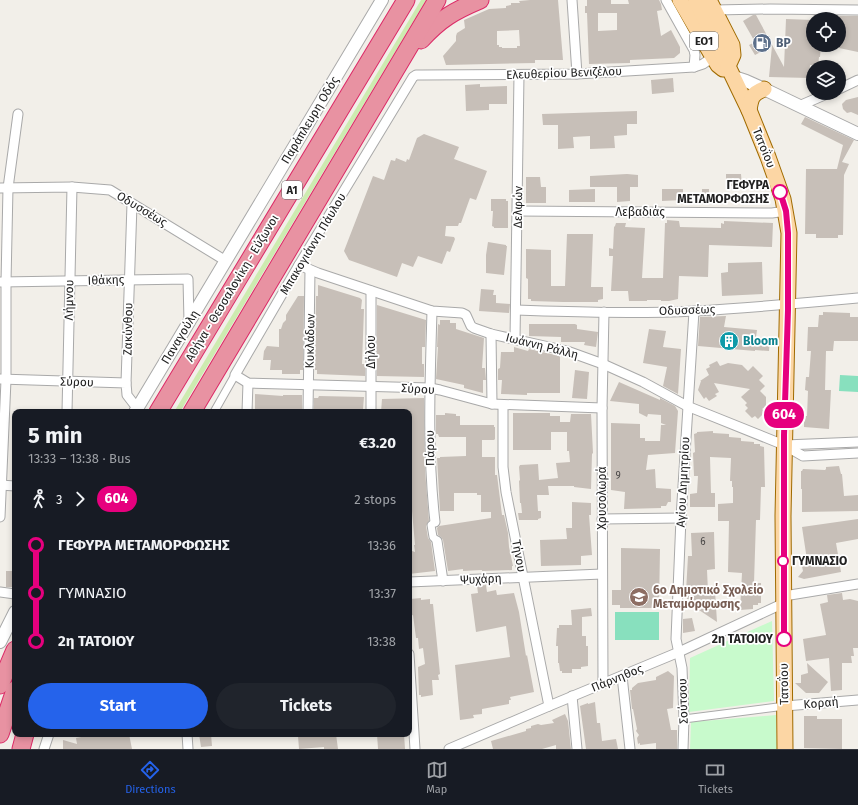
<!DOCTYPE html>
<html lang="en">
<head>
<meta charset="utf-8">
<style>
  :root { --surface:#171b24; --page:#20242c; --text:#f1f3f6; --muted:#9ea1a6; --line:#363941; --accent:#2563eb }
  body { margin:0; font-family:"Fira Sans",sans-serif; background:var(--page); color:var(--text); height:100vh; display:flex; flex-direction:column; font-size:15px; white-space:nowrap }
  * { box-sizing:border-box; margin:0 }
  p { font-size:13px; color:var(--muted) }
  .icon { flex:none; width:22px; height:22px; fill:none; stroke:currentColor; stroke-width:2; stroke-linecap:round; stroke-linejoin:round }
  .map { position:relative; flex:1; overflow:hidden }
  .side { position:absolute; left:12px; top:409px; width:400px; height:328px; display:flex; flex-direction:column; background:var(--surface); border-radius:8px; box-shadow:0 2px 6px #0003 }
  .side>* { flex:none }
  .badge { padding:0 8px; border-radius:13px; font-size:14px; line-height:26px }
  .tools { position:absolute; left:806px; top:12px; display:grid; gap:8px }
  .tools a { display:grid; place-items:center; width:40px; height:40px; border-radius:50%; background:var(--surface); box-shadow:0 2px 6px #0003; font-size:20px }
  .map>.badge { position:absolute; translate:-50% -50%; box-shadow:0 0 0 2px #fff }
  .legs { display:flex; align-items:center; gap:6px; height:44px; padding:0 16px; font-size:13px }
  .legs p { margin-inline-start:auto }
  .overview { display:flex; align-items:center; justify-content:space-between; height:68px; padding:0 16px }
  h1 { font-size:22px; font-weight:700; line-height:30px }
  .action { display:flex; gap:8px; margin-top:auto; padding:8px 16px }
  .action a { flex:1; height:46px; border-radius:24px; background:var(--accent); color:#fff; font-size:16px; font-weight:700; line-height:46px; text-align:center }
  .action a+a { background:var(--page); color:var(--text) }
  ul { padding:0 16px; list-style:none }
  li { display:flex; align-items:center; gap:14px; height:48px; font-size:15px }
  li i { display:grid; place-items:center; width:6px; height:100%; margin:0 5px; background:currentColor }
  li i::after { content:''; width:10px; height:10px; margin:-5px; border:3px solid; border-radius:50%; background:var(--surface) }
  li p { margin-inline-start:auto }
  li:first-child i { background:linear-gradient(#0000 50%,currentColor 0) }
  li:last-child i { background:linear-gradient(currentColor 50%,#0000 0) }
  .tabs { display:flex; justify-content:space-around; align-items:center; height:56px; border-top:1px solid var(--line); background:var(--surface); font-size:11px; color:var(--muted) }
  .tabs a { display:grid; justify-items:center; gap:2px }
  .tabs .selected { color:var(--accent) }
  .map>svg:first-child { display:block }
</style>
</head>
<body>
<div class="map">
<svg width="858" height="749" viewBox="0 0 858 749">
  <rect width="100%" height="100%" fill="#f2efe9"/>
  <!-- grass -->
  <path fill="#cdebb0" d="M421,0H426L180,412H174Z"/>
  <!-- park -->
  <g fill="#c8facc">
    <path d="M772,621L774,701L689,712L690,658Z"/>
    <path d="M776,715L777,749H690L691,722Z"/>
  </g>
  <!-- pitch -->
  <g fill="#88e0be">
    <path d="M840,375L858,376V392L839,391Z"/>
    <rect x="615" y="612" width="44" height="28"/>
  </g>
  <!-- building -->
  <g fill="#c7bfb8" fill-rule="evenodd">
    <path d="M530,0H558L563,60H535V63L446,65L443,56L456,41V36L457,33L465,28L464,20L489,9L506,8V6L511,5V3H520L519,1ZM519,30L520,46H517V48H502V47H499V45H497V31Z"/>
    <path d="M587,0H611V4H629L628,0H659L661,4L662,10L657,11L661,36L671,30L680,47V53L674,58L630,60V63L589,64L587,13H585V6H587ZM598,13H617V30L598,31Z"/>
    <path d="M753,15H756L784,67L786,19L813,20V45H821L820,57H819L818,66L810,65L809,78L769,77L772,46L755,55L749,45L755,42L743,21Z"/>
    <path d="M839,16H858V52L839,48Z"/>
    <path d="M673,78L674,92L652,94L651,80Z"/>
    <path d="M480,84V87L507,86V104H489V110L466,111L465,85Z"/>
    <path d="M858,97V115L851,112L847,113L843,109L842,104L846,100Z"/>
    <path d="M637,111V124H627V135L614,136L615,148L590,149V136L573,137L574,148L558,149V125H543L542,114Z"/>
    <path d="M805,117L854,140L842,162L849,164L844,175L843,235H838V238H816V234H805L806,169H837L843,145L801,124Z"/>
    <path d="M424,134L459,147L454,159L487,171L476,200L470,198L461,223H459L458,226H446L445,236L454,237L455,239L450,252L447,251L442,264L418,256L413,267L402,263L397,277L349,260L344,251L373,176L384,180L391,160L395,161L396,158L406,162L407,159L409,160L417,138Z"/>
    <path d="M627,174L638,175V187H630V201L617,202V187H590V176Z"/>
    <path d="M726,174H741L742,186H726Z"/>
    <path d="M526,177H540L541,187H546V203H526Z"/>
    <path d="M595,189V202H569V190Z"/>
    <path d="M662,189H683V200L662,201Z"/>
    <rect x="702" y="189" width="7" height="12"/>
    <path d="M491,199H506V201H508V228H494V227L492,226L493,211H491Z"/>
    <path d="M667,220L679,221L680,227L721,228V223L724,224V221L773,223L772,247L709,245L708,277L679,276L678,299L669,301H661V300H647V301H629L628,291H611L613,256H609V248L613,249L614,227L615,226L616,223H626L625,227L645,228L642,278H663L665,223H667Z"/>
    <path d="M567,234H593L591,287H603V299L598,300V302H563L531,301V299H528V279L526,278V249L551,250V286H565Z"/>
    <path d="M488,242L506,245V246H507L504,275L486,273V255Z"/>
    <path d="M762,262L763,294L722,296L721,273L728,272V263Z"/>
    <path d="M318,285L360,298L362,300L361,309H364L362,364H365V376L317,374V370H315L316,296H318Z"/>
    <path d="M481,289L494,290L493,295H496V303L510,304L509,313L479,311Z"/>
    <path d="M298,296H304L303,370H300V374H282V370H270L271,360H263L264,351L267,346L279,347V329H281L283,323L286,320V315Z"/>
    <path d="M377,305L426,320L425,347H422V364H424V377L377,376Z"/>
    <path d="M823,312L850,313V317H858V341H834L833,351H826L825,390H831L829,429L804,427V416H807L808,391L805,390L806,377H809L811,351H807L808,327H818L819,315H823Z"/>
    <path d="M726,316L724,327L757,330L756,337L770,338L769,351L755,350V351L698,346L700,317Z"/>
    <path d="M440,320H450V323H456V329L484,338L482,368H485L486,380H483V393L464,388V385L436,379L438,347H437L438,324L440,325Z"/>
    <path d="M529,324H575L577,325V329L598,332L596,347L584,345L585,342H561V337L529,336Z"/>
    <path d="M649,329L666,331L663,347L681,349L678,394L663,386L667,367L643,363Z"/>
    <path d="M514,347L528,351L529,349L560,356V393H527V395L501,394L502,380H498V369L500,368L501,352H514Z"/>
    <path d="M717,361L720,366L728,363L742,365L748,371L753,366L763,376L759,380L765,386L760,391L766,397V406L762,409L765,412L758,419L755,416L752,418L745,411L748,408L745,405L747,403L741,397L750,389L714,383L719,392L715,394L717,396L709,401L706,397L704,399L698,390L701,381H700L709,375L706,369L710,367L709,365Z"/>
    <path d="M575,370L589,372L587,399L572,398Z"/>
    <path d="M619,382L660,400V398L675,406L678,411L675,453L648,455L646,470L655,469L656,488L671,489V502H668L666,506H661V508L624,509L625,492L611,490V423L640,424V438H645V441H660L661,425H666L661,423V415L648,414L647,417L639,413V404L610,401Z"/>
    <path d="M255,394L283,396V395H302V412H255Z"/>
    <path d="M319,396L364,397L363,409L362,411L335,410V412H314V398H318Z"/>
    <path d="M424,398L425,470L429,521L426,526L428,538L431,542L435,571L409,574V550L415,552L414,545H415L412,511L409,512V412H381L382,399Z"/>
    <path d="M445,413L456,414V416H460V425H494V427H495V439L494,440H482V457H495V475H497L502,515H504L508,533L509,547L513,566H512V570L482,571V570L463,571V569L448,571L443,540L441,537L438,535L437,528L439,526L491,518V512H481V495H477V493H454V511H440L437,458H440V457L466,456V437H439L438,434H436V415H445Z"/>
    <path d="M513,413H550V416H560V422H570L571,414H591L593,453L592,454L591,489L574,487V486H548L549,495H537L538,511H541V518L538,519V520H519L518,513H522L521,503H520L519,481L520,480L519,467L520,465L538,464L539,480L558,478L556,463L570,462L569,451H567V432H551V450H513Z"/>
    <path d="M713,431V433L729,434V437L741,438V441L754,442V444H760V446L764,447L765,487H761L760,520H756L754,583H761V603H758V605H753V609L740,610L742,573L728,572L729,521H718V504L733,503V487H732V481H730L731,458L710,457L711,493H715V507H690V494L697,493L698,476H694L693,453L695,452L694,434L697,433V432Z"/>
    <path d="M839,466L841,474H842L844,496L858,495V511L802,512V489H801V471H802L803,469L825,470L826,469V467Z"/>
    <path d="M572,502L591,503V515H589L592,555L581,556V565L541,566L540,540L567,539L566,528H572Z"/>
    <path d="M858,519V539L836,543L841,572L804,579L798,577L803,571L801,562L807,560L802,527Z"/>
    <path d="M714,532L715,569L707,570L708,592L715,591L717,622L690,604L689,599H687L686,592L688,556H692L691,533Z"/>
    <path d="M621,548L660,549L659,608H620V605H612V590H621Z"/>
    <rect x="6" y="571" width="9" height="16"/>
    <path d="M486,585L487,592L496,590L497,595L514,593L519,612L526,656L527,655L534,692L510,697L511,700H509V704L482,709V714L473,715L474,718L460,720L455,665L510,657L506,626L476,632L471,594L478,593L477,586Z"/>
    <path d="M842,593L843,600L850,599L858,601V648H853L854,656H851L852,663H842V690L831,691L829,658L806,661L803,639L826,635L820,604L828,602L827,595Z"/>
    <path d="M421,598V600L430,599V604H433L440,674L438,675L439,680H432L433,695L421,697V695H419L418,667L425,664L423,648L419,649L418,638H416L413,615L410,616L409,609V604L411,603L410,599Z"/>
    <path d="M591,608L592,616L582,617V636H586V646H588V666L581,667V669H572V673H562V671H560L559,663H558V646H556L557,628H559V625H572L571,610Z"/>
    <path d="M692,618L695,631L683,633V619Z"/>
    <path d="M807,663L828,682L819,693H806L795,683H801V675L808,673Z"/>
    <path d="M668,671L674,676L673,708L667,709L671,730H677V749H656V743L640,745V743L638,744L637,738L639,735L636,731L637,729L633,709H632L630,690H632V688L638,683L656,680V677Z"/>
    <path d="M595,702L597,723H600L602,741L616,739L618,749H586L580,706L588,703V704Z"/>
    <path d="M565,714L568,721L571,749H556V745L542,749H493L491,741L526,731V729L531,728V726L538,724L541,725L554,723L552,720Z"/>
    <path d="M804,716H817V719H842V749L804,748Z"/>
    <path d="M97,734H129L132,749H63V740L77,744L76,738Z"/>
    <path d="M199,734H211L212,746L201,747Z"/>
    <path d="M318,734H336L338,749H324V747L299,749L298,736Z"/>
    <path d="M377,734H404L405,749H378Z"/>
  </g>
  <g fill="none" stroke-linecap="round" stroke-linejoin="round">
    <defs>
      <g id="pedestrian">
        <path d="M214,412L235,375"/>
        <path d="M435,522L431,525L433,537L437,541"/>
        <path d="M684,719L785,706"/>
      </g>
      <g id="minor">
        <path d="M572,0L577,74"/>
        <path d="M666,0L694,50L695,55L694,67"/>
        <path d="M715,10L770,9L858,10"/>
        <path d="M839,89L858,80"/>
        <path d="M799,106L829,93"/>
        <path d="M0,188L72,187L110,190L226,261"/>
        <path d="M518,211L772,213L786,211"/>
        <path d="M299,265L318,273L432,311L462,313L466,315L471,326L474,328L491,334L567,351L603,364L643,382L687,406L784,445L803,456L858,453"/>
        <path d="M1,282L188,279L189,322"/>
        <path d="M371,291V412"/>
        <path d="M516,310C575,312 635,314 695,311C749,308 804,303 858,298"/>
        <path d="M432,311C430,381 427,452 435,522"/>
        <path d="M491,334L492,404"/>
        <path d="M515,339L519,75"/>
        <path d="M0,379L126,383L127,395L137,408"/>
        <path d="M126,383L132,204"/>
        <path d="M503,405V467L506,492L549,706"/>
        <path d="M602,408L492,404L440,390L430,388L248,383L235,375L299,265L413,77L416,75H422L577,74L694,67L703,64L713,57"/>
        <path d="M67,412L72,187"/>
        <path d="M247,412L248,383"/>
        <path d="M308,412L310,270"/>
        <path d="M785,445L858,442"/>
        <path d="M0,485L15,486"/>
        <path d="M0,517L6,380V282L8,188L18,114"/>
        <path d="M602,519L681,518"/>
        <path d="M437,541L443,581"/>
        <path d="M409,582L602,574"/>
        <path d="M0,592L15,594"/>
        <path d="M784,596L858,584"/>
        <path d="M409,654L415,749"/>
        <path d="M622,676L630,749"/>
        <path d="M603,684L602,408L604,312"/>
        <path d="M572,696L577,749"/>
        <path d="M785,706L858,700"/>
        <path d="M187,734L188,749"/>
        <path d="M44,749L49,734"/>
        <path d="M449,749L549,706L679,652L784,603"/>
        <path d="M683,749L684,719L682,668L676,639L681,518L694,311"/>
      </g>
      <g id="tertiary">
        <path d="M734,77L746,81L764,89L858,134"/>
        <path d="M135,412L382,0"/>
        <path d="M0,642L15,612"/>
      </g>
      <g id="primary">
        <path d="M680,0L713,57L718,65L723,69"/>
        <path d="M696,0L749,110L768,157L783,199L789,233L783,516L785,749"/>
        <path d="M709,0L732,45L733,55L728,66"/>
        <path d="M749,110C751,97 752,94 764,89"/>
      </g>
      <g id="motorway">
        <path d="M421,40C440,19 454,11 480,0"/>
        <path d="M158,412L406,0"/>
        <path d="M192,412L437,0"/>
        <path d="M0,685L15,650"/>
        <path d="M0,734L15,690"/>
        <path d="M21,749L25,734"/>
      </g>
    </defs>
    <!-- pedestrian casing -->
    <use href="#pedestrian" stroke="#a9a9a9" stroke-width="9"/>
    <!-- minor casing -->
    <use href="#minor" stroke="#a9a9a9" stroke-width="11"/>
    <!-- tertiary casing -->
    <use href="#tertiary" stroke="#a9a9a9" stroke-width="14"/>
    <!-- primary casing -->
    <use href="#primary" stroke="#a06b00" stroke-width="17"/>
    <!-- motorway casing -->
    <use href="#motorway" stroke="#dc2a67" stroke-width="19"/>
    <!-- pedestrian -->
    <use href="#pedestrian" stroke="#fff" stroke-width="7"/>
    <!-- minor -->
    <use href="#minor" stroke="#fff" stroke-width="9"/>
    <!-- tertiary -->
    <use href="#tertiary" stroke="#fff" stroke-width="12"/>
    <!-- primary -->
    <use href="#primary" stroke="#fcd6a4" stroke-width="15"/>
    <!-- motorway -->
    <use href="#motorway" stroke="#e892a2" stroke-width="17"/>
  </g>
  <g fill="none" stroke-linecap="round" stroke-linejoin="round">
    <defs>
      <path id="line-1" d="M780,192L786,211L788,233V310L784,435V639"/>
    </defs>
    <!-- line-1 casing -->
    <use href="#line-1" stroke="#fff" stroke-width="9"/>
    <!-- line-1 -->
    <use href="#line-1" stroke="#e6007e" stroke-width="6"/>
  </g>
  <!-- icons -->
  <defs>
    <symbol id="fuel-disc" viewBox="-11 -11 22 22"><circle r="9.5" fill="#5c6f8a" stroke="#fff"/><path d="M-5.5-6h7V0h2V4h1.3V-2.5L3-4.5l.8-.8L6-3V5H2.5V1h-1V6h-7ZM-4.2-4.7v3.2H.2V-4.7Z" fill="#fff"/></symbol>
    <symbol id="building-disc" viewBox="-11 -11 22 22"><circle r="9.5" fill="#0f9aa8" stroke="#fff"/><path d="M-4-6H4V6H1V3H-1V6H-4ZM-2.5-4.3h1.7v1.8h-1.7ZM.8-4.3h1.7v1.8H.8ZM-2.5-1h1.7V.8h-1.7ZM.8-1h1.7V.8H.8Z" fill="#fff"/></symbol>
    <symbol id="school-disc" viewBox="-11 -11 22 22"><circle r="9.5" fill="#8d6e63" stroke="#fff"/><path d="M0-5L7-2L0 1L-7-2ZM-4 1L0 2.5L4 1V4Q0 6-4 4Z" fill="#fff"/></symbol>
  </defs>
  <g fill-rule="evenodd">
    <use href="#fuel-disc" x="751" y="32" width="22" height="22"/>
    <use href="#building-disc" x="718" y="330" width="22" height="22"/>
    <use href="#school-disc" x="628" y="586" width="22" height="22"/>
  </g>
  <!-- markers -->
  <g fill="#fff" stroke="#e6007e" stroke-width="2">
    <circle cx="780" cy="192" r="7"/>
    <circle cx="783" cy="561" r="5"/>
    <circle cx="784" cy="639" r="7"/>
  </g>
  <g text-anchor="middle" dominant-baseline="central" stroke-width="3.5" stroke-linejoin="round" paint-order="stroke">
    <!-- number labels -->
    <g font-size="10" fill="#4b4948">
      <text x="618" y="476">9</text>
      <text x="703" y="542">6</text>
    </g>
    <!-- shield labels -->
    <g fill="#fff" stroke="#646464" stroke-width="1">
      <rect x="690" y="32" width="28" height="18" rx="3"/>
      <rect x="282" y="181" width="20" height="18" rx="3"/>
    </g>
    <g font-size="11" font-weight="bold" fill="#222">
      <text x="704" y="41">ΕΟ1</text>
      <text x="292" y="190">Α1</text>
    </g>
    <!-- service labels -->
    <g font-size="12" font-weight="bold" fill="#4e5e75" stroke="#fff" text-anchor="start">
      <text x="776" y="43">BP</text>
    </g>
    <!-- street labels -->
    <g font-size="12" fill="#222" stroke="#fff">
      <text transform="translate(564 73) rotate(-2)">Ελευθερίου Βενιζέλου</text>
      <text transform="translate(310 120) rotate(-59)">Παράπλευρη Οδός</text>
      <text transform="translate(764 148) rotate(68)">Τατοΐου</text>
      <text transform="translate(518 207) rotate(-89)">Δελφών</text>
      <text transform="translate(142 209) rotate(31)">Οδυσσέως</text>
      <text x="640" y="212">Λεβαδιάς</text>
      <text transform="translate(313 244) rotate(-59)">Μπακογιάννη Πάυλου</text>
      <text transform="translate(106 280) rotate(-2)">Ιθάκης</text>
      <text transform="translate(232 288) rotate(-59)">Αθήνα - Θεσσαλονίκη - Εύζωνοι</text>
      <text transform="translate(69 300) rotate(-89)">Λήμνου</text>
      <text transform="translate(687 310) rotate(-2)">Οδυσσέως</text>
      <text transform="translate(128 329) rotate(-89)">Ζακύνθου</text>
      <text transform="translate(180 337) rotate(-59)">Παναγούλη</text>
      <text transform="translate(310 341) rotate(-89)">Κυκλάδων</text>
      <text transform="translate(542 346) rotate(14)">Ιωάννη Ράλλη</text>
      <text transform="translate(371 352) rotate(-90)">Δήλου</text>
      <text transform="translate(77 382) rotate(2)">Σύρου</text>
      <text transform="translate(418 389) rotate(3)">Σύρου</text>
      <text transform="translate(430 448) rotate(-91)">Πάρου</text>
      <text transform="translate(683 482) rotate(-87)">Αγίου Δημητρίου</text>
      <text transform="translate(602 498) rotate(-90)">Χρυσολωρά</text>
      <text transform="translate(519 556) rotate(79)">Τήνου</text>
      <text transform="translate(481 579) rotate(-3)">Ψυχάρη</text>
      <text transform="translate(617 678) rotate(-22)">Πάρνηθος</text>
      <text transform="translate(784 684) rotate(-91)">Τατοΐου</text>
      <text transform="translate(683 701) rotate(-92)">Σούτσου</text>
      <text transform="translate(821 703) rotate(-5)">Κοραή</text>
    </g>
    <!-- stop labels -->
    <g font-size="12" font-weight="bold" fill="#222" stroke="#fff" text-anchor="end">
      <text x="769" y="185">ΓΕΦΥΡΑ<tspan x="769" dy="14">ΜΕΤΑΜΟΡΦΩΣΗΣ</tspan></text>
      <text x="792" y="561" text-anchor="start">ΓΥΜΝΑΣΙΟ</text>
      <text x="773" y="639">2η ΤΑΤΟΙΟΥ</text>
    </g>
    <!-- culture labels -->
    <g font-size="12" font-weight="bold" fill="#0d838f" stroke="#fff" text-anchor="start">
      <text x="743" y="341">Bloom</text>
    </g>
    <!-- education labels -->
    <g font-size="12" font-weight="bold" fill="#785e54" stroke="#fff" text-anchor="start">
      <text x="653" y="590">6ο Δημοτικό Σχολείο<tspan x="653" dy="14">Μεταμόρφωσης</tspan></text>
    </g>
  </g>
</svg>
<div class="tools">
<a><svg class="icon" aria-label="locate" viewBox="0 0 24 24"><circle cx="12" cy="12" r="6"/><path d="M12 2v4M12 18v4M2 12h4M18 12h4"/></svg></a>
<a><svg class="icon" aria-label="layers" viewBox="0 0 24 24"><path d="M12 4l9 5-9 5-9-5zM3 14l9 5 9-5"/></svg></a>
</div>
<b class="badge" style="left:784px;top:415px;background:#e6007e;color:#fff">604</b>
<section class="side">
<div class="overview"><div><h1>5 min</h1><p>13:33 – 13:38 · Bus</p></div><b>€3.20</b></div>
<div class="legs"><svg class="icon" aria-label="walk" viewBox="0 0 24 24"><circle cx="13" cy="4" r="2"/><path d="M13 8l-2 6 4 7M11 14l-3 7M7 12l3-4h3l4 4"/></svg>3<svg class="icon" aria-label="forward" viewBox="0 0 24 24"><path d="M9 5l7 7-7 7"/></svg><b class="badge" style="background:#e6007e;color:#fff">604</b><p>2 stops</p></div>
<ul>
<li><i style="color:#e6007e"></i><b>ΓΕΦΥΡΑ ΜΕΤΑΜΟΡΦΩΣΗΣ</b><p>13:36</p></li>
<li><i style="color:#e6007e"></i><span>ΓΥΜΝΑΣΙΟ</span><p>13:37</p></li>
<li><i style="color:#e6007e"></i><b>2η ΤΑΤΟΙΟΥ</b><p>13:38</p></li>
</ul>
<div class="action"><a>Start</a><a>Tickets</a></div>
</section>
</div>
<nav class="tabs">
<a class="selected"><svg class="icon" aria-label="directions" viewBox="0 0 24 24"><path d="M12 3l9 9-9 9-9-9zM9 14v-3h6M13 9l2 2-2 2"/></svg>Directions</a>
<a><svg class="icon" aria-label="map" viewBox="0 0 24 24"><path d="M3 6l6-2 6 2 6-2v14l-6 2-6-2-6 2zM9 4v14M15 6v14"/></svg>Map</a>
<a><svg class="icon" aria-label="tickets" viewBox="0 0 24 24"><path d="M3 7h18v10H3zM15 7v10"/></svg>Tickets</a>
</nav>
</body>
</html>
